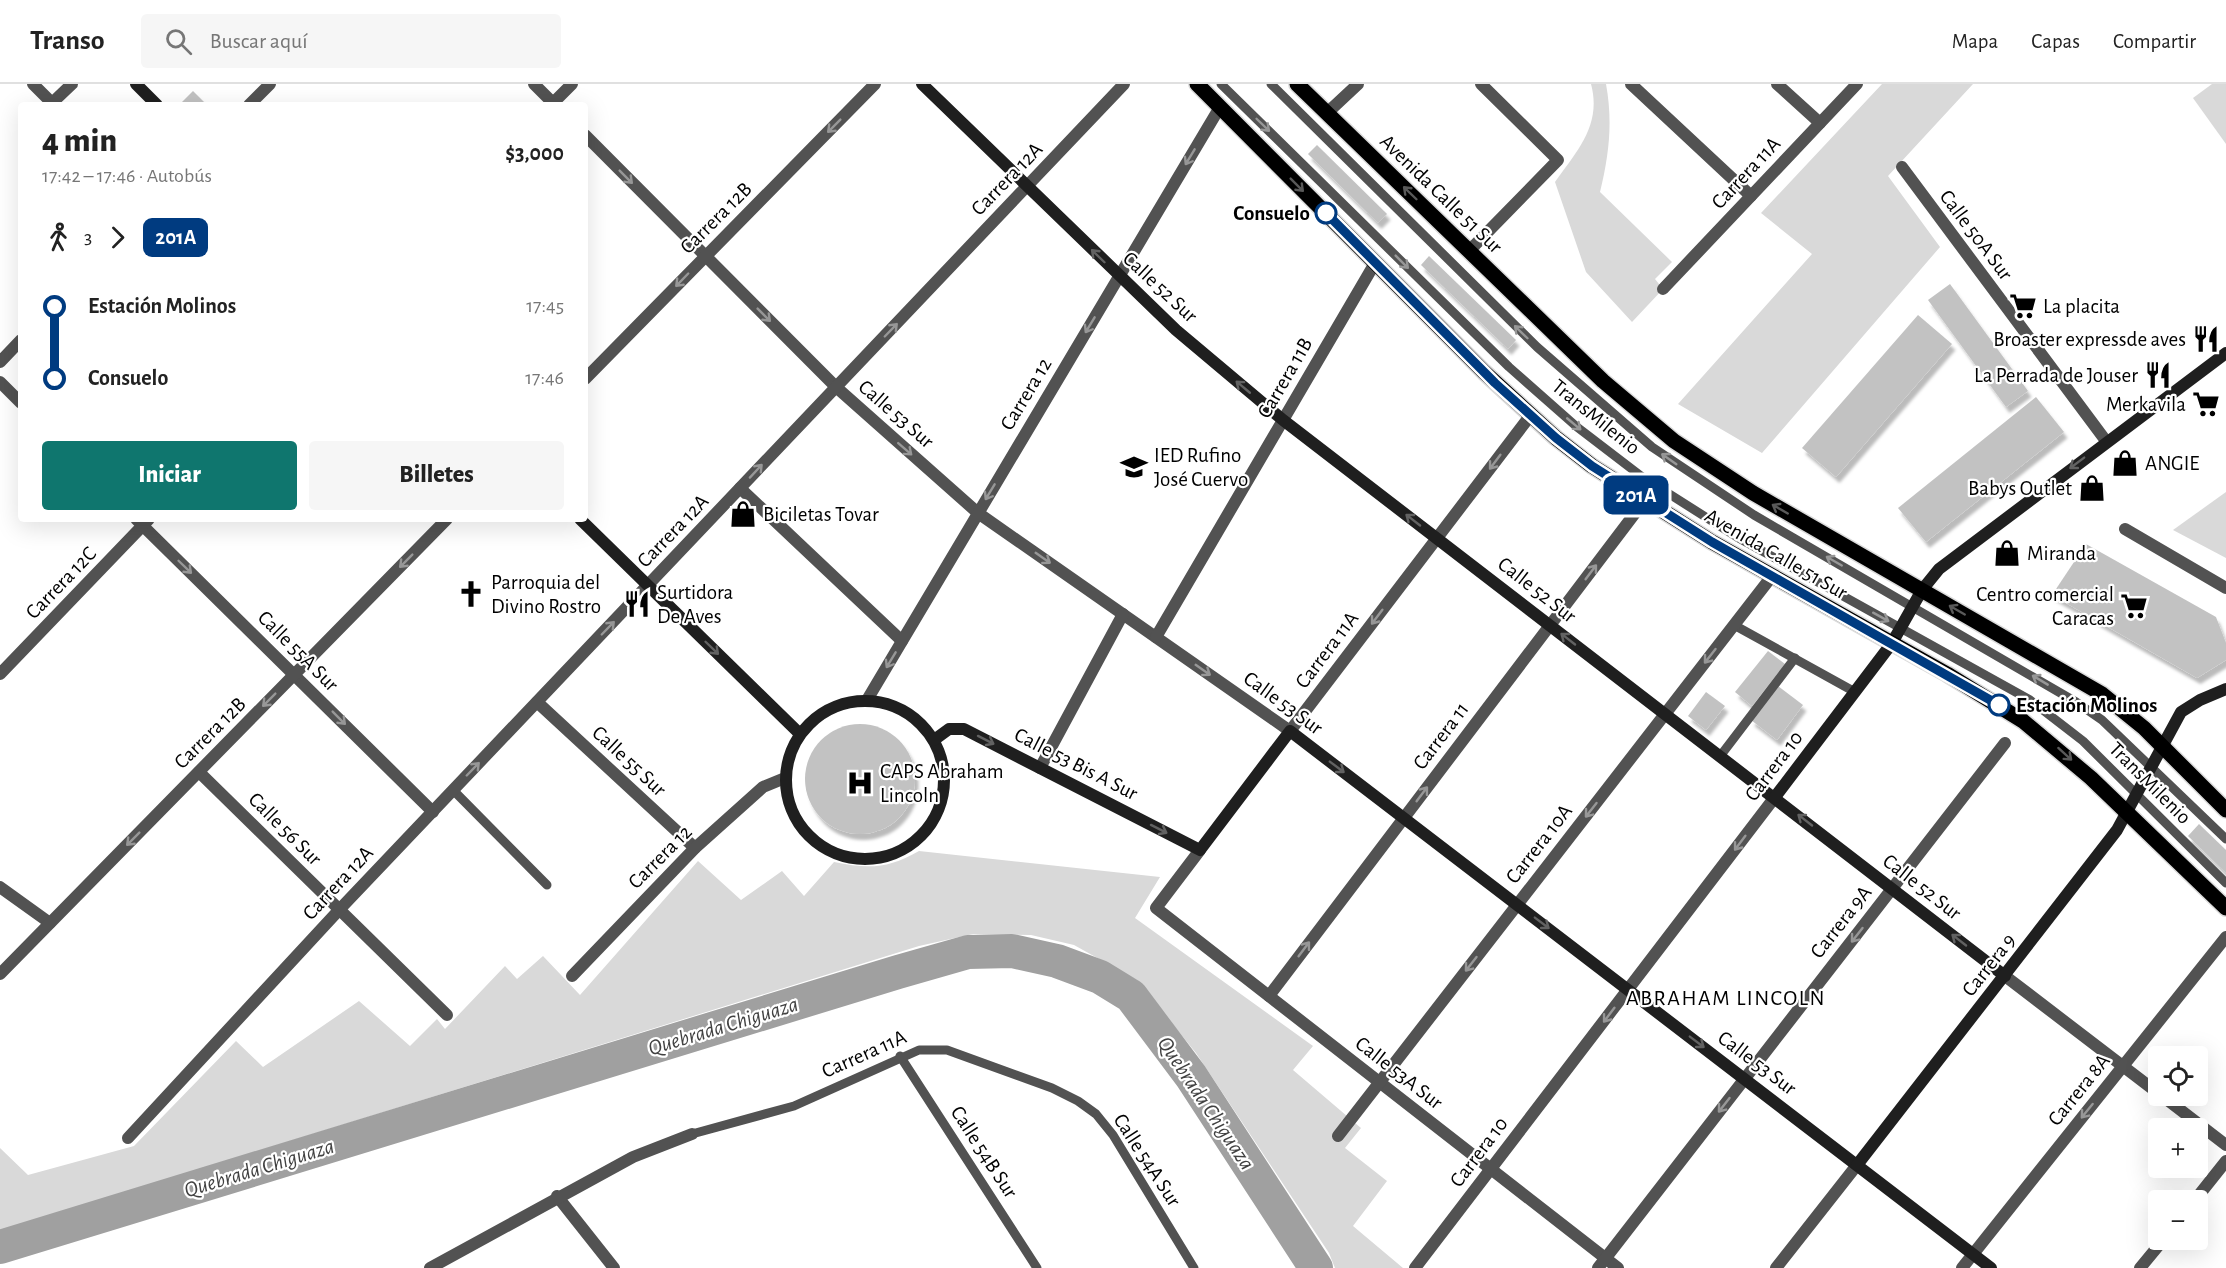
<!DOCTYPE html>
<html lang="es">
<head>
<meta charset="utf-8">
<style>
  :root { --surface:#fff; --page:#f6f6f6; --text:#222; --muted:#767676; --line:#e0e0e0; --accent:#0f766e }
  body { margin:0; font-family:"Alegreya Sans",sans-serif; background:var(--page); color:var(--text); height:100vh; display:flex; flex-direction:column; font-size:22px; white-space:nowrap }
  * { box-sizing:border-box; margin:0 }
  p { font-size:20px; color:var(--muted) }
  .icon { flex:none; width:33px; height:33px; fill:none; stroke:currentColor; stroke-width:2; stroke-linecap:round; stroke-linejoin:round }
  .map { position:relative; flex:1; overflow:hidden }
  .details { position:absolute; left:18px; top:18px; width:570px; height:420px; display:flex; flex-direction:column; background:var(--surface); border-radius:6px; box-shadow:0 6px 24px #0002 }
  .details>* { flex:none }
  .badge { padding:0 12px; border-radius:9px; font-size:21px; line-height:39px }
  .controls { position:absolute; left:2148px; top:962px; display:grid; gap:12px }
  .controls a { display:grid; place-items:center; width:60px; height:60px; border-radius:6px; background:var(--surface); box-shadow:0 6px 24px #0002; font-size:30px }
  .map>.badge { position:absolute; translate:-50% -50%; box-shadow:0 0 0 3px #fff }
  .legs { display:flex; align-items:center; gap:9px; height:66px; padding:0 24px; font-size:20px }
  .legs p { margin-inline-start:auto }
  .overview { display:flex; align-items:center; justify-content:space-between; height:102px; padding:0 24px }
  h1 { font-size:33px; font-weight:800; line-height:45px }
  .action { display:flex; gap:12px; margin-top:auto; padding:12px 24px }
  .action a { flex:1; height:69px; border-radius:6px; background:var(--accent); color:#fff; font-size:24px; font-weight:800; line-height:69px; text-align:center }
  .action a+a { background:var(--page); color:var(--text) }
  ul { padding:0 24px; list-style:none }
  li { display:flex; align-items:center; gap:21px; height:72px; font-size:22px }
  li i { display:grid; place-items:center; width:9px; height:100%; margin:0 8px; background:currentColor }
  li i::after { content:''; width:15px; height:15px; margin:-8px; border:4px solid; border-radius:50%; background:var(--surface) }
  li p { margin-inline-start:auto }
  li:first-child i { background:linear-gradient(#0000 50%,currentColor 0) }
  li:last-child i { background:linear-gradient(currentColor 50%,#0000 0) }
  header { display:flex; align-items:center; gap:36px; box-sizing:border-box; height:84px; padding:0 30px; background:var(--surface); border-bottom:2px solid var(--line) }
  header strong { font-size:28px }
  nav { display:flex; gap:33px; margin-inline-start:auto; font-size:21px }
  .search { width:420px; height:54px; background:var(--page); display:flex; align-items:center; gap:15px; box-sizing:border-box; padding:0 21px; border-radius:6px; color:var(--muted); font-size:22px }
  .map>svg:first-child { display:block }
</style>
</head>
<body>
<header>
<strong>Transo</strong>
<div class="search"><svg class="icon" aria-label="search" viewBox="0 0 24 24"><circle cx="10" cy="10" r="6"/><path d="M15 15l6 6"/></svg>Buscar aquí</div>
<nav><a>Mapa</a><a>Capas</a><a>Compartir</a></nav>
</header>
<div class="map">
<svg width="2226" height="1184" viewBox="0 0 2226 1184">
  <defs>
    <filter id="shadow"><feDropShadow dx="3.5" dy="6" stdDeviation="1.5" flood-color="#0004"/></filter>
  </defs>
  <rect width="100%" height="100%" fill="#fff"/>
  <!-- green -->
  <g fill="#d9d9d9">
    <path d="M1591,0H1606C1613,38 1609,71 1600,108L1672,178L1655,195L1663,205L1632,238L1586,188L1555,98C1577,67 1602,41 1591,0Z"/>
    <path d="M1882,0H1973L1888,92L1940,163L1762,369L1678,320L1812,170L1761,129Z"/>
    <path d="M2212,0H2226V60L2193,14Z"/>
    <path d="M2226,408V474L2173,446Z"/>
    <path d="M919,767L1160,793L1135,834L1313,962L1293,986L1361,1044L1345,1064L1387,1097L1353,1142L1403,1184H1335L1329,1169L1196,969L1137,896L1074,861L1031,851L973,850L919,862L0,1147V1064L28,1091L134,1062L236,957L263,983L359,917L410,962L437,935L445,945L505,882L517,895L543,872L580,911L698,777L741,816L782,787L804,812L834,778C868,785 888,785 919,767Z"/>
  </g>
  <g fill="none" stroke-linecap="round" stroke-linejoin="round">
    <!-- river -->
    <path stroke="#a0a0a0" stroke-width="34" d="M0,1163L898,888L968,868L1012,867L1057,877L1100,893L1131,912L1191,992L1316,1184"/>
  </g>
  <!-- building -->
  <g fill="#c2c2c2" filter="url(#shadow)">
    <path d="M193,7L207,21H179Z"/>
    <path d="M1317,61L1387,130L1378,139L1308,70Z"/>
    <path d="M1429,172L1516,256L1508,265L1421,181Z"/>
    <path d="M1950,200L2028,307L2006,323L1928,216Z"/>
    <path d="M1918,231L1952,260L1836,393L1802,364Z"/>
    <path d="M2036,313L2064,348L1926,458L1898,424Z"/>
    <path d="M2086,460L2216,533L2226,559V576L2197,594L2052,511Z"/>
    <path d="M1768,567L1785,580L1752,622L1735,608Z"/>
    <path d="M1778,602L1803,621L1777,656L1751,636Z"/>
    <path d="M1706,608L1725,622L1706,646L1688,632Z"/>
    <circle cx="860" cy="695" r="55"/>
    <path d="M2199,740L2226,766V789L2188,752Z"/>
  </g>
  <g fill="none" stroke-linecap="round" stroke-linejoin="round">
    <defs>
      <g id="primary">
        <path d="M1197,0L1484,288L1556,354L1592,382L1712,458L1947,590L2023,637L2091,694L2226,824"/>
        <path d="M1297,0L1603,297L1674,357L1753,409L2102,610L2144,644L2226,726"/>
      </g>
    </defs>
    <!-- primary casing -->
    <use href="#primary" stroke="#dbdbdb" stroke-width="18"/>
    <!-- lane -->
    <g stroke="#525252" stroke-width="9">
      <path d="M1221,0L1509,283L1577,343L1641,392L1737,453L2030,616L2083,657L2226,799"/>
      <path d="M1271,0L1537,263L1652,363L1754,431L2076,618L2102,636L2226,755"/>
      <path d="M1734,541L1855,608"/>
      <path d="M1721,671L1795,574"/>
      <path d="M453,706L547,801"/>
      <path d="M900,972L1037,1184"/>
      <path d="M692,1050L794,1022L919,966H947L1052,1004L1078,1017L1096,1030L1113,1051L1194,1184"/>
    </g>
    <!-- street -->
    <g stroke="#525252" stroke-width="12">
      <path d="M33,0L52,19L72,0"/>
      <path d="M534,0L555,21"/>
      <path d="M1631,0L1751,112"/>
      <path d="M1777,0L1820,39"/>
      <path d="M249,21L270,0"/>
      <path d="M551,21L572,0"/>
      <path d="M1327,29L1358,0"/>
      <path d="M585,51L836,303L978,429L1290,647L1530,332"/>
      <path d="M1902,83L2106,357"/>
      <path d="M1470,166L1558,76L1481,0"/>
      <path d="M1663,205L1857,0"/>
      <path d="M0,278L21,256"/>
      <path d="M585,295L875,0"/>
      <path d="M0,298L21,319"/>
      <path d="M740,404L902,557"/>
      <path d="M136,435L433,728"/>
      <path d="M2125,445L2226,504"/>
      <path d="M1156,553L1375,179"/>
      <path d="M0,590L149,435"/>
      <path d="M867,616L1220,23"/>
      <path d="M537,618L695,764"/>
      <path d="M1040,684L1123,530"/>
      <path d="M199,688L447,931"/>
      <path d="M1200,766L1156,824L1618,1184"/>
      <path d="M0,803L50,839"/>
      <path d="M0,890L447,435"/>
      <path d="M572,892L695,764L763,703L785,694"/>
      <path d="M2005,892L2158,1009"/>
      <path d="M1269,912L1645,416"/>
      <path d="M2161,1011L2226,1061"/>
      <path d="M1338,1052L1772,492"/>
      <path d="M128,1054L339,826L1124,0"/>
      <path d="M557,1112L614,1184"/>
      <path d="M2195,1116L2226,1077"/>
      <path d="M430,1184L633,1073L692,1050"/>
      <path d="M1415,1184L1775,713"/>
      <path d="M1598,1184L2005,659"/>
      <path d="M1776,1184L1857,1081"/>
      <path d="M1962,1184L2226,853"/>
      <path d="M2140,1184L2164,1155"/>
    </g>
    <!-- secondary -->
    <g stroke="#1f1f1f" stroke-width="12">
      <path d="M136,0L157,21"/>
      <path d="M922,0L1176,246L1283,336L2005,892"/>
      <path d="M580,435L800,650"/>
      <circle cx="865" cy="696" r="79"/>
      <path d="M934,656L949,645H964L1200,766L1290,647L1991,1184"/>
      <path d="M1775,713L1892,559L1922,506L1939,485L2226,269"/>
      <path d="M1857,1081L2117,746L2181,628L2200,616L2226,605"/>
    </g>
    <!-- primary -->
    <use href="#primary" stroke="#000" stroke-width="15"/>
  </g>
  <!-- one-way arrows -->
  <defs><path id="oneway-shaft" d="M-6 0H5M1.5-3L5.5 0L1.5 3" fill="none" stroke-width="1.6" stroke-linecap="round" stroke-linejoin="round" transform="scale(1.5)"/></defs>
  <g stroke="#979797">
    <use href="#oneway-shaft" transform="translate(1263 41) rotate(44)"/>
    <use href="#oneway-shaft" transform="translate(834 42) rotate(135)"/>
    <use href="#oneway-shaft" transform="translate(1190 73) rotate(121)"/>
    <use href="#oneway-shaft" transform="translate(626 93) rotate(45)"/>
    <use href="#oneway-shaft" transform="translate(1402 178) rotate(45)"/>
    <use href="#oneway-shaft" transform="translate(682 196) rotate(134)"/>
    <use href="#oneway-shaft" transform="translate(764 231) rotate(45)"/>
    <use href="#oneway-shaft" transform="translate(1090 241) rotate(121)"/>
    <use href="#oneway-shaft" transform="translate(891 246) rotate(-46)"/>
    <use href="#oneway-shaft" transform="translate(1521 248) rotate(-136)"/>
    <use href="#oneway-shaft" transform="translate(1574 340) rotate(40)"/>
    <use href="#oneway-shaft" transform="translate(905 365) rotate(41)"/>
    <use href="#oneway-shaft" transform="translate(1669 375) rotate(-145)"/>
    <use href="#oneway-shaft" transform="translate(1495 378) rotate(127)"/>
    <use href="#oneway-shaft" transform="translate(756 387) rotate(-47)"/>
    <use href="#oneway-shaft" transform="translate(990 408) rotate(121)"/>
    <use href="#oneway-shaft" transform="translate(1043 474) rotate(35)"/>
    <use href="#oneway-shaft" transform="translate(406 477) rotate(135)"/>
    <use href="#oneway-shaft" transform="translate(1834 477) rotate(-150)"/>
    <use href="#oneway-shaft" transform="translate(185 483) rotate(44)"/>
    <use href="#oneway-shaft" transform="translate(1591 488) rotate(-53)"/>
    <use href="#oneway-shaft" transform="translate(1377 533) rotate(127)"/>
    <use href="#oneway-shaft" transform="translate(1881 533) rotate(29)"/>
    <use href="#oneway-shaft" transform="translate(608 544) rotate(-46)"/>
    <use href="#oneway-shaft" transform="translate(1710 572) rotate(128)"/>
    <use href="#oneway-shaft" transform="translate(891 576) rotate(121)"/>
    <use href="#oneway-shaft" transform="translate(1203 586) rotate(35)"/>
    <use href="#oneway-shaft" transform="translate(2040 596) rotate(-149)"/>
    <use href="#oneway-shaft" transform="translate(269 616) rotate(135)"/>
    <use href="#oneway-shaft" transform="translate(339 634) rotate(45)"/>
    <use href="#oneway-shaft" transform="translate(473 685) rotate(-46)"/>
    <use href="#oneway-shaft" transform="translate(1422 710) rotate(-53)"/>
    <use href="#oneway-shaft" transform="translate(1591 726) rotate(128)"/>
    <use href="#oneway-shaft" transform="translate(133 755) rotate(135)"/>
    <use href="#oneway-shaft" transform="translate(1740 759) rotate(127)"/>
    <use href="#oneway-shaft" transform="translate(1857 851) rotate(128)"/>
    <use href="#oneway-shaft" transform="translate(1304 865) rotate(-53)"/>
    <use href="#oneway-shaft" transform="translate(1471 880) rotate(128)"/>
    <use href="#oneway-shaft" transform="translate(1609 931) rotate(127)"/>
    <use href="#oneway-shaft" transform="translate(1724 1021) rotate(128)"/>
    <use href="#oneway-shaft" transform="translate(2087 1027) rotate(129)"/>
  </g>
  <g stroke="#595959">
    <use href="#oneway-shaft" transform="translate(1297 101) rotate(45)"/>
    <use href="#oneway-shaft" transform="translate(1410 109) rotate(-136)"/>
    <use href="#oneway-shaft" transform="translate(1780 425) rotate(-150)"/>
    <use href="#oneway-shaft" transform="translate(1957 526) rotate(-150)"/>
    <use href="#oneway-shaft" transform="translate(2065 670) rotate(42)"/>
  </g>
  <g stroke="#626262">
    <use href="#oneway-shaft" transform="translate(1098 172) rotate(-136)"/>
    <use href="#oneway-shaft" transform="translate(1243 303) rotate(-140)"/>
    <use href="#oneway-shaft" transform="translate(2077 379) rotate(143)"/>
    <use href="#oneway-shaft" transform="translate(1413 436) rotate(-142)"/>
    <use href="#oneway-shaft" transform="translate(1568 555) rotate(-142)"/>
    <use href="#oneway-shaft" transform="translate(712 564) rotate(44)"/>
    <use href="#oneway-shaft" transform="translate(986 656) rotate(27)"/>
    <use href="#oneway-shaft" transform="translate(1337 683) rotate(37)"/>
    <use href="#oneway-shaft" transform="translate(1805 736) rotate(-142)"/>
    <use href="#oneway-shaft" transform="translate(1159 745) rotate(27)"/>
    <use href="#oneway-shaft" transform="translate(1542 839) rotate(37)"/>
    <use href="#oneway-shaft" transform="translate(1959 856) rotate(-142)"/>
    <use href="#oneway-shaft" transform="translate(1697 958) rotate(37)"/>
  </g>
  <g fill="none" stroke-linecap="round" stroke-linejoin="round">
    <defs>
      <path id="line-1" d="M1326,129L1495,299L1556,354L1592,382L1712,458L1999,621"/>
    </defs>
    <!-- line-1 casing -->
    <use href="#line-1" stroke="#fff" stroke-width="14"/>
    <!-- line-1 -->
    <use href="#line-1" stroke="#003b80" stroke-width="9"/>
  </g>
  <!-- icons -->
  <defs>
    <symbol id="supermarket-bare" viewBox="-9 -9 18 18"><path d="M-6-5.5h2.5l.6 2H6L4.5 2H-2.5L-4.4-4H-6ZM-1.5 3.2a1.3 1.3 0 1 0 .1 0ZM3 3.2a1.3 1.3 0 1 0 .1 0Z" fill="#000" stroke="#fff" stroke-width="2.5" paint-order="stroke"/></symbol>
    <symbol id="restaurant-bare" viewBox="-9 -9 18 18"><path d="M-5-6h1v4h1v-4h1v4h1v-4h1v5L-1.5 .5V6h-2V.5L-5-1ZM5-6V6H3V1.5H1.5Q1.5-4 5-6Z" fill="#000" stroke="#fff" stroke-width="2.5" paint-order="stroke"/></symbol>
    <symbol id="shop-bare" viewBox="-9 -9 18 18"><path d="M-5-2.5h2.3a2.7 3.5 0 0 1 5.4 0H5L5.5 6h-11ZM-1.5-2.5h3a1.5 2.3 0 0 0-3 0Z" fill="#000" stroke="#fff" stroke-width="2.5" paint-order="stroke"/></symbol>
    <symbol id="school-bare" viewBox="-9 -9 18 18"><path d="M0-5L7-2L0 1L-7-2ZM-4 1L0 2.5L4 1V4Q0 6-4 4Z" fill="#000" stroke="#fff" stroke-width="2.5" paint-order="stroke"/></symbol>
    <symbol id="church-bare" viewBox="-9 -9 18 18"><path d="M-1.2-6h2.4v3.5h3.3v2.4h-3.3V6h-2.4V-.1h-3.3v-2.4h3.3Z" fill="#000" stroke="#fff" stroke-width="2.5" paint-order="stroke"/></symbol>
    <symbol id="hospital-bare" viewBox="-9 -9 18 18"><path d="M-5-5h3v3.5h4V-5h3V5h-3V1.5h-4V5h-3Z" fill="#000" stroke="#fff" stroke-width="2.5" paint-order="stroke"/></symbol>
  </defs>
  <g fill-rule="evenodd">
    <use href="#supermarket-bare" x="2004" y="203" width="38" height="38"/>
    <use href="#restaurant-bare" x="2187" y="236" width="38" height="38"/>
    <use href="#restaurant-bare" x="2139" y="272" width="38" height="38"/>
    <use href="#supermarket-bare" x="2187" y="301" width="38" height="38"/>
    <use href="#shop-bare" x="2106" y="360" width="38" height="38"/>
    <use href="#school-bare" x="1115" y="364" width="38" height="38"/>
    <use href="#shop-bare" x="2073" y="385" width="38" height="38"/>
    <use href="#shop-bare" x="724" y="411" width="38" height="38"/>
    <use href="#shop-bare" x="1988" y="450" width="38" height="38"/>
    <use href="#church-bare" x="452" y="491" width="38" height="38"/>
    <use href="#restaurant-bare" x="618" y="501" width="38" height="38"/>
    <use href="#supermarket-bare" x="2115" y="503" width="38" height="38"/>
    <use href="#hospital-bare" x="841" y="680" width="38" height="38"/>
  </g>
  <!-- markers -->
  <g fill="#fff" stroke="#003b80" stroke-width="3">
    <circle cx="1326" cy="129" r="10"/>
    <circle cx="1999" cy="621" r="10"/>
  </g>
  <g text-anchor="middle" dominant-baseline="central" stroke-width="4.5" stroke-linejoin="round" paint-order="stroke">
    <!-- street labels -->
    <g font-size="21" fill="#000" stroke="#fff">
      <text transform="translate(1746 89) rotate(-47)">Carrera 11A</text>
      <text transform="translate(1007 95) rotate(-46)">Carrera 12A</text>
      <text transform="translate(1441 110) rotate(44)">Avenida Calle 51 Sur</text>
      <text transform="translate(716 134) rotate(-45)">Carrera 12B</text>
      <text transform="translate(1976 151) rotate(53)">Calle 50A Sur</text>
      <text transform="translate(1160 203) rotate(43)">Calle 52 Sur</text>
      <text transform="translate(1285 294) rotate(-60)">Carrera 11B</text>
      <text transform="translate(1026 310) rotate(-59)">Carrera 12</text>
      <text transform="translate(896 330) rotate(41)">Calle 53 Sur</text>
      <text transform="translate(1596 333) rotate(39)">TransMilenio</text>
      <text transform="translate(673 447) rotate(-46)">Carrera 12A</text>
      <text transform="translate(1776 470) rotate(30)">Avenida Calle 51 Sur</text>
      <text transform="translate(61 499) rotate(-46)">Carrera 12C</text>
      <text transform="translate(1537 506) rotate(38)">Calle 52 Sur</text>
      <text transform="translate(1327 566) rotate(-53)">Carrera 11A</text>
      <text transform="translate(298 567) rotate(45)">Calle 55A Sur</text>
      <text transform="translate(1283 619) rotate(36)">Calle 53 Sur</text>
      <text transform="translate(210 649) rotate(-45)">Carrera 12B</text>
      <text transform="translate(1441 652) rotate(-53)">Carrera 11</text>
      <text transform="translate(629 677) rotate(43)">Calle 55 Sur</text>
      <text transform="translate(1076 680) rotate(27)">Calle 53 Bis A Sur</text>
      <text transform="translate(1774 682) rotate(-53)">Carrera 10</text>
      <text transform="translate(2150 699) rotate(45)">TransMilenio</text>
      <text transform="translate(285 745) rotate(45)">Calle 56 Sur</text>
      <text transform="translate(1539 760) rotate(-52)">Carrera 10A</text>
      <text transform="translate(660 773) rotate(-45)">Carrera 12</text>
      <text transform="translate(338 799) rotate(-47)">Carrera 12A</text>
      <text transform="translate(1922 803) rotate(38)">Calle 52 Sur</text>
      <text transform="translate(1841 838) rotate(-52)">Carrera 9A</text>
      <text transform="translate(1989 881) rotate(-52)">Carrera 9</text>
      <text transform="translate(864 970) rotate(-24)">Carrera 11A</text>
      <text transform="translate(1757 979) rotate(37)">Calle 53 Sur</text>
      <text transform="translate(1399 989) rotate(38)">Calle 53A Sur</text>
      <text transform="translate(2079 1006) rotate(-51)">Carrera 8A</text>
      <text transform="translate(984 1068) rotate(57)">Calle 54B Sur</text>
      <text transform="translate(1479 1068) rotate(-53)">Carrera 10</text>
      <text transform="translate(1147 1076) rotate(57)">Calle 54A Sur</text>
    </g>
    <!-- stop labels -->
    <g font-size="21" font-weight="bold" fill="#000" stroke="#fff" text-anchor="end">
      <text x="1310" y="129">Consuelo</text>
      <text x="2016" y="621" text-anchor="start">Estación Molinos</text>
    </g>
    <!-- poi labels -->
    <g font-size="21" fill="#000" stroke="#fff" text-anchor="start">
      <text x="2043" y="222">La placita</text>
      <text x="2186" y="255" text-anchor="end">Broaster expressde aves</text>
      <text x="2138" y="291" text-anchor="end">La Perrada de Jouser</text>
      <text x="2186" y="320" text-anchor="end">Merkavila</text>
      <text x="1154" y="371">IED Rufino<tspan x="1154" dy="24">José Cuervo</tspan></text>
      <text x="2145" y="379">ANGIE</text>
      <text x="2072" y="404" text-anchor="end">Babys Outlet</text>
      <text x="763" y="430">Biciletas Tovar</text>
      <text x="2027" y="469">Miranda</text>
      <text x="491" y="498">Parroquia del<tspan x="491" dy="24">Divino Rostro</tspan></text>
      <text x="657" y="508">Surtidora<tspan x="657" dy="24">De Aves</tspan></text>
      <text x="2114" y="510" text-anchor="end">Centro comercial<tspan x="2114" dy="24">Caracas</tspan></text>
      <text x="880" y="687">CAPS Abraham<tspan x="880" dy="24">Lincoln</tspan></text>
    </g>
    <!-- neighbourhood labels -->
    <g font-size="22" letter-spacing="1.5" fill="#000" stroke="#fff">
      <text x="1726" y="914">ABRAHAM LINCOLN</text>
    </g>
    <!-- water labels -->
    <g font-size="22" font-style="italic" fill="#414141" stroke="#fff">
      <text transform="translate(723 942) rotate(-17)">Quebrada Chiguaza</text>
      <text transform="translate(1206 1019) rotate(56)">Quebrada Chiguaza</text>
      <text transform="translate(259 1084) rotate(-17)">Quebrada Chiguaza</text>
    </g>
  </g>
</svg>
<div class="controls">
<a><svg class="icon" aria-label="locate" viewBox="0 0 24 24"><circle cx="12" cy="12" r="6"/><path d="M12 2v4M12 18v4M2 12h4M18 12h4"/></svg></a>
<a>+</a>
<a>−</a>
</div>
<b class="badge" style="left:1636px;top:411px;background:#003b80;color:#fff">201A</b>
<section class="details">
<div class="overview"><div><h1>4 min</h1><p>17:42 – 17:46 · Autobús</p></div><b>$3,000</b></div>
<div class="legs"><svg class="icon" aria-label="walk" viewBox="0 0 24 24"><circle cx="13" cy="4" r="2"/><path d="M13 8l-2 6 4 7M11 14l-3 7M7 12l3-4h3l4 4"/></svg>3<svg class="icon" aria-label="forward" viewBox="0 0 24 24"><path d="M9 5l7 7-7 7"/></svg><b class="badge" style="background:#003b80;color:#fff">201A</b></div>
<ul>
<li><i style="color:#003b80"></i><b>Estación Molinos</b><p>17:45</p></li>
<li><i style="color:#003b80"></i><b>Consuelo</b><p>17:46</p></li>
</ul>
<div class="action"><a>Iniciar</a><a>Billetes</a></div>
</section>
</div>
</body>
</html>
